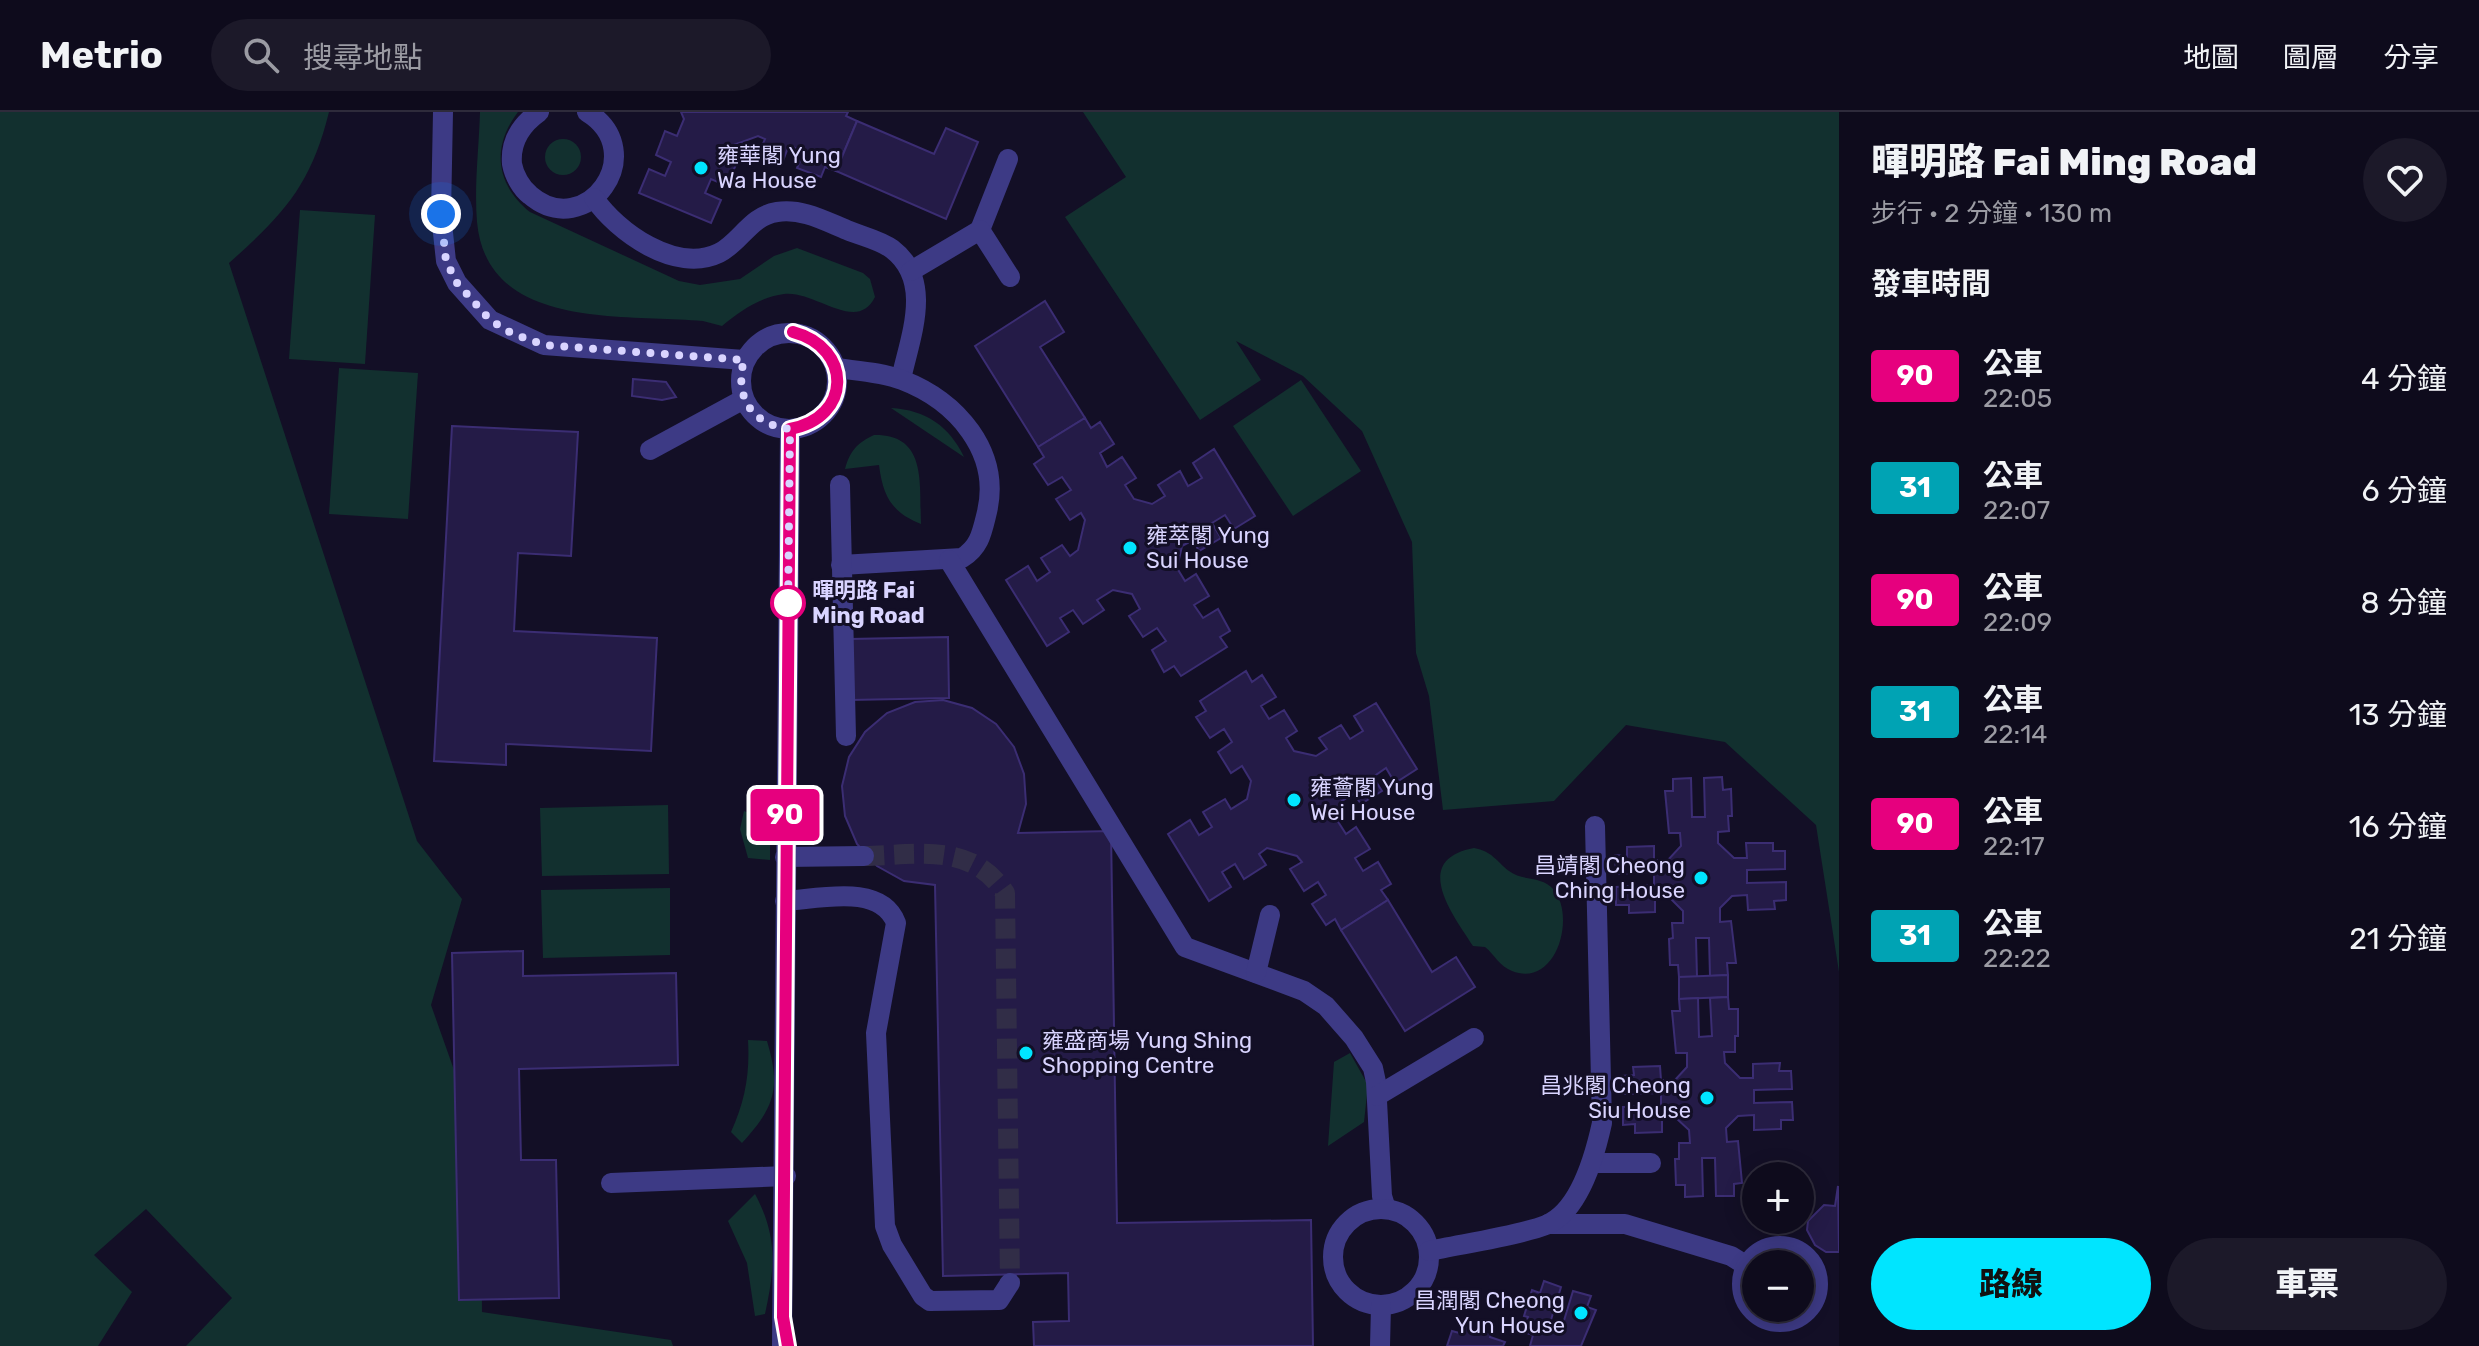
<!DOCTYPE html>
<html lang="zh-TW">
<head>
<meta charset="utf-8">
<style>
  :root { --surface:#0e0b1c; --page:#1c1929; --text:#f1f3f6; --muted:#9b9ba3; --line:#2e2b3b; --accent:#00e5ff }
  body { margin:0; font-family:Rubik,"Noto Sans TC",sans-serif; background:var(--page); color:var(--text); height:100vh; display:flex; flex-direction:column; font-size:30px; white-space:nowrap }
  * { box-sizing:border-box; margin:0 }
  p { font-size:26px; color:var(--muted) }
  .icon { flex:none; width:44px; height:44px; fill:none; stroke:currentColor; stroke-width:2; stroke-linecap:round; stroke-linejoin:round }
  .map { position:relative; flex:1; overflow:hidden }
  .drawer { display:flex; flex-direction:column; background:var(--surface); width:640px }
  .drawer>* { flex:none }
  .badge { padding:0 16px; border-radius:6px; font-size:28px; line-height:52px }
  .tools { position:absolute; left:1742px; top:1050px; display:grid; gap:16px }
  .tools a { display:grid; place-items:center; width:72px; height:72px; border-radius:50%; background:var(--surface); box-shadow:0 4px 20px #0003,0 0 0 2px var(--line); font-size:40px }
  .you { position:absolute; width:40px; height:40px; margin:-20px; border:6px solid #fff; border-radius:50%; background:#1a73e8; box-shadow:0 0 0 12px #1a73e833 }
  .map>.badge { position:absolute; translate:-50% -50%; box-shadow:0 0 0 4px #fff }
  h2 { padding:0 32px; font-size:30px; line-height:72px }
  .round { display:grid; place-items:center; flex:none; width:84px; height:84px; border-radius:42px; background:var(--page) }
  .overview { display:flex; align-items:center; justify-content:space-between; height:136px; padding:0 32px }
  h1 { font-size:38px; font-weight:800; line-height:60px }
  .cta { display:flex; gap:16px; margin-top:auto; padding:16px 32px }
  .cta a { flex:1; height:92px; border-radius:48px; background:var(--accent); color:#111; font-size:32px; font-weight:800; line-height:92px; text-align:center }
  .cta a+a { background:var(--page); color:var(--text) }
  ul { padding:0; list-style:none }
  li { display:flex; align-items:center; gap:24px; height:112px; padding:0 32px }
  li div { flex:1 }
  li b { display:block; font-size:30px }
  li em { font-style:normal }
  li .badge { min-width:88px; font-weight:700; text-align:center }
  header { display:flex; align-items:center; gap:48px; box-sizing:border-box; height:112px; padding:0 40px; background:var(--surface); border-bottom:2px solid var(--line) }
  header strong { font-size:38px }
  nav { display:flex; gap:44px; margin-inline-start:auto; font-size:28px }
  .search { width:560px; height:72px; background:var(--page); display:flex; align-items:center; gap:20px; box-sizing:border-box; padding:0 28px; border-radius:44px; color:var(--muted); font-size:30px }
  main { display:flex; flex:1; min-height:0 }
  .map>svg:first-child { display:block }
</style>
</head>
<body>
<header>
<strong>Metrio</strong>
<div class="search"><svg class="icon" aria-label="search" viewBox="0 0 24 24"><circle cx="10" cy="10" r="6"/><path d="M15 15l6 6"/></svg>搜尋地點</div>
<nav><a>地圖</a><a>圖層</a><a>分享</a></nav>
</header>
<main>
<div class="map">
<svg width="1839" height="1234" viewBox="0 0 1839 1234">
  <rect width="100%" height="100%" fill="#130f26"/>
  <!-- green -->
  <g fill="#12302f">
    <path d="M0,0H329C311,73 284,102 229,151L417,729L462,787L431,893L481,1034L482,1200L671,1228L673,1234H186L232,1186L146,1097L94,1143L132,1180L98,1234H0Z"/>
    <path d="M480,0H518C491,35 496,73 530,100L679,169L700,173L740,167L774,144L797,136L863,161L870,167L875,185C857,222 815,178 784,182C760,185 740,199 722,214L703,209C622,202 487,218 477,110C474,74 479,36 480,0Z"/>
    <path d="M1083,0H1839V860L1816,713L1725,630L1626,613L1554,689L1443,698L1429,584L1416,541L1412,430L1362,319L1303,264L1236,229L1261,268L1200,308L1065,105L1126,65Z"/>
    <circle cx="563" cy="45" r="18"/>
    <path d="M300,98L375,103L365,252L289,247Z"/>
    <path d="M339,256L418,261L408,407L329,402Z"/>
    <path d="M1301,268L1361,359L1293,404L1233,314Z"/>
    <path d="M891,296C926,298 949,314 964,345Z"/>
    <path d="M874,323C928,322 919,373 921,412C891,400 883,384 879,353L845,357C850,339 857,331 874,323Z"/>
    <path d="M668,693L669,762L542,764L540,696Z"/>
    <path d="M744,699L770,709V748L748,746L740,717Z"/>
    <path d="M1474,736C1492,739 1496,749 1509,759C1523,770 1542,763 1554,778C1576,806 1556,876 1512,859C1499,854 1495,843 1485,835L1473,834C1453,803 1410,748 1474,736Z"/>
    <path d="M670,776V843L543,846L541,778Z"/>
    <path d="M748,928L767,929C781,976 775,995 742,1031L731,1020C745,989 750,962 748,928Z"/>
    <path d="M1350,941L1368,973L1364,1010L1328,1034L1334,950Z"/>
    <path d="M755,1082C778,1125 775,1156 765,1202L755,1204L747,1151L728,1109Z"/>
  </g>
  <!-- building -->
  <g fill="#241b47" stroke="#3b2d73" stroke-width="2">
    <path d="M681,0H848L846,4L857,9L836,59L825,55L821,65L797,56L804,40L789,33L783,49L760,39L765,27L758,24L728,35L724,45L737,50L727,74L711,67L705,81L721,88L711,111L639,81L649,57L665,64L671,50L656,43L665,19L677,24L684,7Z"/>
    <path d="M857,9L934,42L946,16L978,30L946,107L836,59Z"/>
    <path d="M1045,189L1064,220L1040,235L1085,306L1038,335L975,234Z"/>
    <path d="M633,267L666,270L676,285L662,288L632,284Z"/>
    <path d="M1085,306L1091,316L1100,310L1114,332L1100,341L1107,355L1122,345L1136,366L1125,373L1134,387L1152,392L1165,384L1158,373L1180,359L1188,374L1202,366L1193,351L1214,337L1255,404L1234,417L1225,403L1212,411L1221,426L1199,439L1193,428L1182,434L1177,456L1185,469L1196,462L1209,484L1194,493L1203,506L1218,497L1230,519L1220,525L1227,535L1181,564L1174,554L1164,560L1152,538L1166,529L1157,516L1143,525L1129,504L1140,497L1132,482L1113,478L1097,488L1104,498L1083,512L1073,498L1060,506L1069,520L1047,534L1006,468L1028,454L1037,469L1050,460L1041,446L1062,433L1070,444L1078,438L1085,408L1081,401L1070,408L1056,387L1071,378L1062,365L1048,373L1034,352L1044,345L1038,335Z"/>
    <path d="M452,314L578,320L571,444L518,441L514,519L657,526L651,639L506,632V653L434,649Z"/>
    <path d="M948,525L949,586L850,588V527Z"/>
    <path d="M1246,559L1252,570L1262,563L1276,585L1261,594L1269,607L1284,598L1297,619L1286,626L1294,639L1316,644L1327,637L1319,626L1341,613L1350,627L1363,619L1354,604L1376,591L1417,657L1395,671L1386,656L1373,665L1382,679L1361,692L1354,682L1342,689L1337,708L1346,722L1356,715L1370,737L1355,746L1363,759L1378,750L1391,772L1381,778L1388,788L1341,818L1335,807L1326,813L1312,792L1326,783L1318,770L1304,779L1290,757L1302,750L1297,744L1267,736L1259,742L1266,753L1244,767L1235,752L1222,760L1231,775L1209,789L1168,722L1190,708L1199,723L1212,715L1203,700L1225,687L1231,697L1247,687L1251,669L1242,654L1231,661L1218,640L1232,630L1224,617L1210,626L1196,605L1206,599L1200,589Z"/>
    <path d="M943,588L972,596L996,612L1014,635L1024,662L1026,692L1018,721L1111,719L1117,1111L1311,1108L1313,1234H1034L1033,1210L1069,1209L1068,1161L943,1164L935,773L904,769L877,754L857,732L845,704L842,674L849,645L865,620L887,601L915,590Z"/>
    <path d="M1722,665L1723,678L1731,677L1732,704H1728L1729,719L1718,720V731L1734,746H1747L1746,731H1773V739H1785V757L1747,758V771L1786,770V788L1774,789L1775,797L1748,798L1747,783L1732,784L1720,796V810L1731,809L1736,851H1727L1728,863L1710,864L1709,826H1696L1697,865H1679L1678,853H1670L1669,827L1673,826L1672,811H1683V799L1669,785L1655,786V800L1629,801V793H1616V775L1654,773V760L1616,762L1615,743L1627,744V735L1654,734V748H1668L1681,734L1680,721H1669L1665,679H1673V667L1691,666L1692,705H1705L1704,666Z"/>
    <path d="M1388,788L1432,860L1456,845L1475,875L1405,919L1341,818Z"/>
    <path d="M523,839V864L676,861L678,953L519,957L521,1048H556L559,1186L459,1188L452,841Z"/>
    <path d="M1728,863V885L1679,887V865Z"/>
    <path d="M1728,885L1729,897H1738V924H1735V940H1724L1725,951L1740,966H1753V952L1780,951L1779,959H1791L1792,977L1754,978V991L1792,990L1793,1008H1781V1017L1754,1018V1003L1738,1004L1726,1016L1727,1030L1738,1029L1742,1071L1734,1072V1084H1716L1715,1046H1702L1703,1084L1685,1085V1073H1676L1675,1047H1679V1031H1690L1689,1018L1676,1006H1662V1020L1635,1021V1012L1623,1013V995L1661,994V981L1622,982V964L1634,963L1633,955L1660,954L1661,968H1675L1687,955V941H1676L1672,899H1680L1679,887L1698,886L1699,925L1712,924L1710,886Z"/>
    <path d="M1838,1074L1839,1140H1826L1815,1133L1807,1118L1808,1109L1824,1093L1835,1094Z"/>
    <path d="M1544,1169L1561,1175L1550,1211L1562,1215L1573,1179L1591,1184L1587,1195L1596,1198L1581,1234H1530L1533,1223L1523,1220L1528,1205L1524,1204L1532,1178L1540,1181Z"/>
    <path d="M1465,1214L1491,1222L1490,1225L1505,1230L1503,1234H1447L1452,1219L1463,1222Z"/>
  </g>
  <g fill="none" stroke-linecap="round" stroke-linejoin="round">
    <!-- minor-tunnel -->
    <path stroke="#312d47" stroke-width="20" stroke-dasharray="20 10" stroke-linecap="butt" d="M864,744C919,743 971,730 1005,781L1010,1171"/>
    <!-- minor -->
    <g stroke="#3d3a85" stroke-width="20">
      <path d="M443,0L441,102L446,149L457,171L490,208L544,233L744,248"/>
      <path d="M539,0C522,12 510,29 512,52C514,63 521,76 530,83C586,131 652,40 587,0"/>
      <path d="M594,86C617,120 676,162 719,141C741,130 750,104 777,100C802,96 825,109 847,118C861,124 880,128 892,137C934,169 910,225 901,267"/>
      <path d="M980,118L1008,47"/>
      <path d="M911,159L980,118L1010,165"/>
      <circle cx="789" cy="269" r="48"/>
      <path d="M836,256C858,259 881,260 902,268C957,289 1001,340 987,400C982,420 980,435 962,446L841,453"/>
      <path d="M650,338L744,287"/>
      <path d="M840,373L846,624"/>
      <path d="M949,448L1185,835L1304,879L1326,894L1354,926L1373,956L1376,970L1382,1084L1386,1097"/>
      <path d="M785,745L864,744"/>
      <path d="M785,789C819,787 881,771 896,811L876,921L885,1114L892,1133L923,1184L930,1189L999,1188L1010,1171"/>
      <path d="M1256,861L1270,803"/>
      <path d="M1377,984L1474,926"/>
      <path d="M1593,1051H1651"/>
      <path d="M611,1071L786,1064"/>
      <circle cx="1381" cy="1145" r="48"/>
      <path d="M1548,1112H1625L1731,1144L1747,1154"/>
      <circle cx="1780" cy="1172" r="38"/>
      <path d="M1429,1139C1461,1132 1518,1124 1546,1113C1580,1099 1595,1043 1602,1011L1595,714"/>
      <path d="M782,1234L790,317"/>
      <path d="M1380,1234L1381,1194"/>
    </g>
  </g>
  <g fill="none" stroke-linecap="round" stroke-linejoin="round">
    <defs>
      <path id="line" d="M788,1234L783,1205L790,317C852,306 853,236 793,220"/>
    </defs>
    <!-- line casing -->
    <use href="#line" stroke="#fff" stroke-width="18"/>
    <!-- line -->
    <use href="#line" stroke="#e6007e" stroke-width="12"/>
    <!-- walk -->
    <path stroke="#d9d4ff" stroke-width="8" stroke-dasharray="0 14.4" d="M441,102L446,149L457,171L490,208L511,221L544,233L744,248C734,285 752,313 790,317L788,500V491"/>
  </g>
  <!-- markers -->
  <g fill="#00e5ff" stroke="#130f26" stroke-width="3">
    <circle cx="701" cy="56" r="8"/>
    <circle cx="1130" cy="436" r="8"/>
    <circle cx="1294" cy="688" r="8"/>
    <circle cx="1701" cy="766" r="8"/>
    <circle cx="1026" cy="941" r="8"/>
    <circle cx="1707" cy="986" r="8"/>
    <circle cx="1581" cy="1201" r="8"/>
  </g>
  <circle fill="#fff" stroke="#e6007e" stroke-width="4" cx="788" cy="491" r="16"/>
  <g text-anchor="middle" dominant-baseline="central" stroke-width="6" stroke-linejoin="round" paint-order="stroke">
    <!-- poi labels -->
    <g font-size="22" fill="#d9d4ff" stroke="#130f26" text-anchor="start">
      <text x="717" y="43">雍華閣 Yung<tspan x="717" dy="25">Wa House</tspan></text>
      <text x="1146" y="423">雍萃閣 Yung<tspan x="1146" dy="25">Sui House</tspan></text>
      <text x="1310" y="675">雍薈閣 Yung<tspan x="1310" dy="25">Wei House</tspan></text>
      <text x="1685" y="753" text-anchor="end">昌靖閣 Cheong<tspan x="1685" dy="25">Ching House</tspan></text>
      <text x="1042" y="928">雍盛商場 Yung Shing<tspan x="1042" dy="25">Shopping Centre</tspan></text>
      <text x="1691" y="973" text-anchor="end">昌兆閣 Cheong<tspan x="1691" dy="25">Siu House</tspan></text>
      <text x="1565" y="1188" text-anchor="end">昌潤閣 Cheong<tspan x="1565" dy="25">Yun House</tspan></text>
    </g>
    <!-- stop labels -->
    <g font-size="22" font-weight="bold" fill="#d9d4ff" stroke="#130f26" text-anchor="start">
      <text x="812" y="478">暉明路 Fai<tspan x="812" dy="25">Ming Road</tspan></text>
    </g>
  </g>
</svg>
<div class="tools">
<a>+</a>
<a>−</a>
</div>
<div class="you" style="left:441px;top:102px"></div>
<b class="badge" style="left:785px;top:703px;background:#e6007e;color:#fff">90</b>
</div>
<section class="drawer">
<div class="overview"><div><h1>暉明路 Fai Ming Road</h1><p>步行 · 2 分鐘 · 130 m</p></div><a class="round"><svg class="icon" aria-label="heart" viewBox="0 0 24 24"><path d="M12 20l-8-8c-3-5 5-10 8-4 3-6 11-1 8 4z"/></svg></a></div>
<h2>發車時間</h2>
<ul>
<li><span class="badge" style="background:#e6007e;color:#fff">90</span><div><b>公車</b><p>22:05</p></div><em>4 分鐘</em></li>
<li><span class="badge" style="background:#00a3b4;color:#fff">31</span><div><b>公車</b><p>22:07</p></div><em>6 分鐘</em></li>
<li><span class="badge" style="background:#e6007e;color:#fff">90</span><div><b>公車</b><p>22:09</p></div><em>8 分鐘</em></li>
<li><span class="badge" style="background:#00a3b4;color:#fff">31</span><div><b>公車</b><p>22:14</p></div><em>13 分鐘</em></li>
<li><span class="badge" style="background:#e6007e;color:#fff">90</span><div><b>公車</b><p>22:17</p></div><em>16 分鐘</em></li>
<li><span class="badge" style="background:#00a3b4;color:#fff">31</span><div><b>公車</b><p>22:22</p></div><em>21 分鐘</em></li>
</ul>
<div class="cta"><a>路線</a><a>車票</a></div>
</section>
</main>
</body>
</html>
